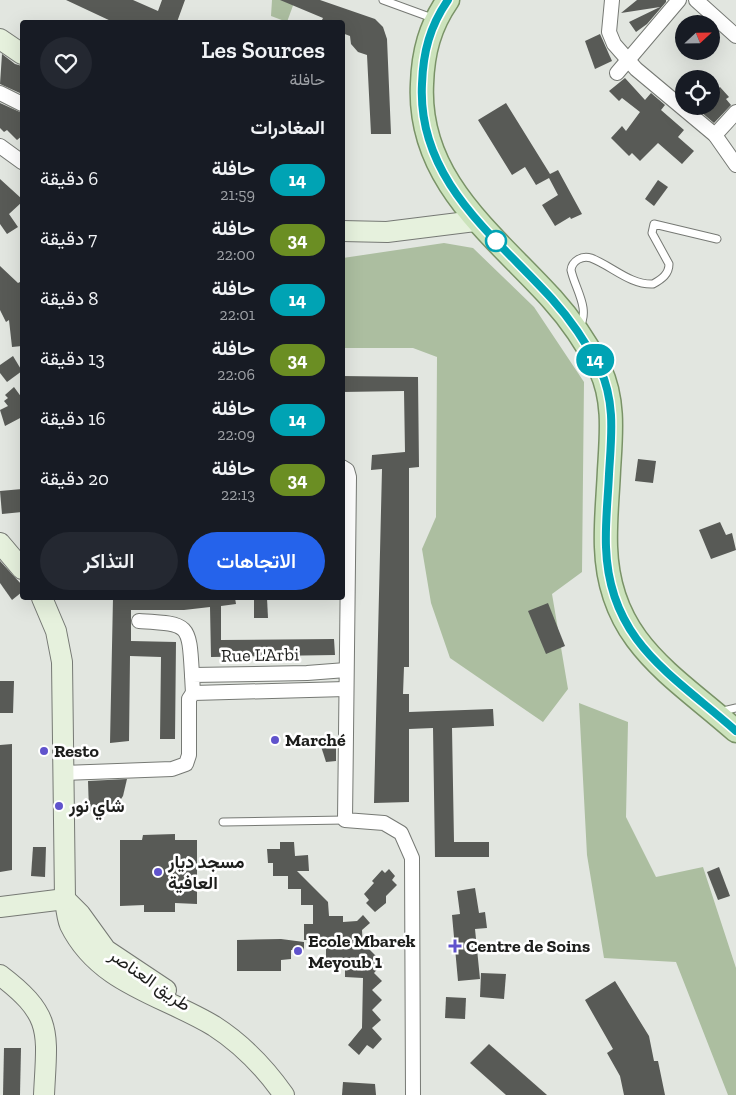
<!DOCTYPE html>
<html lang="ar">
<head>
<meta charset="utf-8">
<style>
  :root { --surface:#171b24; --page:#242831; --text:#f1f3f6; --muted:#9ea1a6; --accent:#2563eb }
  body { margin:0; font-family:"Zilla Slab",Vazirmatn,serif; background:var(--page); color:var(--text); direction:rtl; height:100vh; display:flex; flex-direction:column; font-size:19px; white-space:nowrap }
  * { box-sizing:border-box; margin:0 }
  p { font-size:16px; color:var(--muted) }
  .icon { flex:none; width:28px; height:28px; fill:none; stroke:currentColor; stroke-width:2; stroke-linecap:round; stroke-linejoin:round }
  .map { position:relative; flex:1; overflow:hidden; direction:ltr }
  .side { position:absolute; left:20px; top:20px; width:325px; height:580px; display:flex; flex-direction:column; background:var(--surface); border-radius:5px; box-shadow:0 5px 20px #0002; direction:rtl }
  .side>* { flex:none }
  .badge { padding:0 10px; border-radius:16px; font-size:18px; line-height:32px }
  .needle { width:32px; rotate:68deg }
  .fabs { position:absolute; left:675px; top:15px; display:grid; gap:10px }
  .fabs a { display:grid; place-items:center; width:45px; height:45px; border-radius:50%; background:var(--surface); box-shadow:0 5px 20px #0002; font-size:25px }
  .map>.badge { position:absolute; translate:-50% -50%; box-shadow:0 0 0 2px #fff }
  h2 { padding:0 20px; font-size:19px; line-height:45px }
  .round { display:grid; place-items:center; flex:none; width:52px; height:52px; border-radius:26px; background:var(--page) }
  .summary { display:flex; align-items:center; justify-content:space-between; height:85px; padding:0 20px }
  h1 { font-size:24px; font-weight:600; line-height:38px }
  .cta { display:flex; gap:10px; margin-top:auto; padding:10px 20px }
  .cta a { flex:1; height:58px; border-radius:30px; background:var(--accent); color:#fff; font-size:20px; font-weight:600; line-height:58px; text-align:center }
  .cta a+a { background:var(--page); color:var(--text) }
  ul { padding:0; list-style:none }
  li { display:flex; align-items:center; gap:15px; height:60px; padding:0 20px }
  li div { flex:1 }
  li b { display:block; font-size:19px }
  li em { font-style:normal }
  li .badge { min-width:55px; font-weight:700; text-align:center }
  .map>svg:first-child { display:block }
</style>
</head>
<body>
<div class="map">
<svg width="736" height="1095" viewBox="0 0 736 1095">
  <rect width="100%" height="100%" fill="#e2e6e0"/>
  <!-- forest -->
  <g fill="#acbea0">
    <path d="M272,0H295L287,22L271,16Z"/>
    <path d="M444,243L473,248L534,307L584,382L582,572L552,594L568,689L543,722L450,658L431,603L422,549L436,517L437,357L413,348H343V258Z"/>
    <path d="M579,703L628,722L626,817L656,877L703,867L736,968V1095H728L676,962L604,958L587,855Z"/>
  </g>
  <!-- building -->
  <g fill="#585a56">
    <path d="M66,0H133L158,11L162,0H185L177,22H113Z"/>
    <path d="M280,0H320L375,19L383,27L387,39L391,134H371L367,55L358,52L351,44L350,36L342,33V22H321L323,18Z"/>
    <path d="M637,0H666V2L647,24L636,32L629,22L660,7L621,13Z"/>
    <path d="M600,34L612,61L595,69L585,41Z"/>
    <path d="M2,54L15,64L22,66V94L0,84Z"/>
    <path d="M625,78L645,100L651,93L665,105L661,110L684,130L678,137L694,151L682,164L658,143L640,161L632,153L629,156L611,138L622,126L626,131L640,112L622,98L619,101L609,91Z"/>
    <path d="M720,87L729,97L726,99L731,105L714,123L694,106H711V96Z"/>
    <path d="M0,103L22,113V136L17,140L7,130L4,132L0,128Z"/>
    <path d="M506,103L550,174L558,170L582,214L571,219L570,217L555,226L542,205L558,195L549,178L536,185L525,167L512,175L478,120Z"/>
    <path d="M0,179L22,199V202L9,214L18,227L7,234L0,224Z"/>
    <path d="M658,180L668,187L654,206L645,199Z"/>
    <path d="M0,266L18,283L22,281V346L12,347L9,320L6,322L0,310Z"/>
    <path d="M13,356L22,371L7,382L0,373V365Z"/>
    <path d="M342,376L418,377L419,467L409,468V667H404L403,694H409V712L493,709L494,726L452,728L454,842H489V857H435L433,728L409,729V802L374,803L382,469L371,470L372,455L405,452L404,391L342,392Z"/>
    <path d="M14,387L22,398V417L5,426L0,410L8,406L4,401L8,398L5,395Z"/>
    <path d="M638,459L656,461L653,483L635,481Z"/>
    <path d="M22,489V512L2,514L0,491Z"/>
    <path d="M720,522L726,535L732,533L736,550L711,559L699,530Z"/>
    <path d="M0,561L22,585V592L12,600L0,583Z"/>
    <path d="M113,598H235L236,604L221,606V640L334,639L335,655L211,657L210,607L184,610H131V641L176,642L175,739H160L161,657L130,656L129,741L110,743Z"/>
    <path d="M254,598H267L268,618H254Z"/>
    <path d="M548,603L565,646L546,654L528,611Z"/>
    <path d="M0,681H14L13,713H0Z"/>
    <path d="M332,738L336,748V761L326,762L320,743Z"/>
    <path d="M12,744V870L0,872V745Z"/>
    <path d="M127,779L123,796L117,805L100,812L89,811L88,781Z"/>
    <path d="M175,834V840H197V904L175,903V912H144V905L120,906V840H142L143,835Z"/>
    <path d="M280,842H294L295,856L308,855L309,871H297L328,902L329,916H343V922L357,921L363,915L370,923L362,930L363,949H369L383,963L374,973L382,981L372,990L382,1000L372,1010L381,1020L372,1028L382,1039L373,1049L367,1045L359,1055L348,1045L362,1028L363,978L345,977V959H326V940H304V924H313V905H301V889H288V876H273V863H268L267,849H280Z"/>
    <path d="M33,847H46L45,877L31,876Z"/>
    <path d="M719,867L730,896L718,900L707,872Z"/>
    <path d="M389,869L395,876L392,880L397,885L386,896V903L375,912L366,903L369,900L364,894L374,883L372,881L382,870L385,873Z"/>
    <path d="M475,888L479,913L485,912L487,928L475,929L480,979L458,981L452,915L460,914L457,891Z"/>
    <path d="M281,939L304,942V951L291,950V959L281,960V971H237V940Z"/>
    <path d="M481,973L506,974L504,999L480,997Z"/>
    <path d="M615,981L649,1036L654,1061H658L665,1095H624L620,1076L607,1053L613,1049L585,1000Z"/>
    <path d="M446,997L466,998L465,1019L445,1018Z"/>
    <path d="M489,1044L547,1095H506L470,1063Z"/>
    <path d="M4,1048H21L20,1095H3Z"/>
    <path d="M343,1082L375,1084L376,1095H342Z"/>
  </g>
  <g fill="none" stroke-linecap="round" stroke-linejoin="round">
    <defs>
      <g id="lane">
        <path d="M383,0L435,19"/>
        <path d="M579,328C591,309 575,289 571,270C572,261 582,255 591,258C612,266 630,285 653,284C662,279 669,274 669,264L652,233L654,224L717,239"/>
        <path d="M719,712L736,708"/>
        <path d="M223,822L345,820"/>
      </g>
      <g id="street">
        <path d="M612,0L609,32L614,44L636,69L715,135L736,165"/>
        <path d="M696,0L736,36"/>
        <path d="M617,73L679,0"/>
        <path d="M0,93L22,104"/>
        <path d="M715,135L736,112"/>
        <path d="M0,146L22,162"/>
        <path d="M342,467L347,470L349,477L345,820L384,823L401,833L412,858L413,1095"/>
        <path d="M139,621C190,624 189,623 192,675"/>
        <path d="M193,693L192,675L307,673L346,670"/>
        <path d="M63,773L172,769L186,764L189,755V699L193,693L346,689"/>
      </g>
      <g id="secondary">
        <path d="M0,39L22,54"/>
        <path d="M342,231L387,232L475,221"/>
        <path d="M0,543L22,569"/>
        <path d="M42,598L56,631L62,662L65,899C66,907 67,918 70,925C99,984 163,995 214,1026C242,1044 265,1068 284,1095"/>
        <path d="M65,899L80,914L106,950L166,990"/>
        <path d="M0,907L65,899"/>
        <path d="M0,975C54,1016 47,1032 44,1095"/>
      </g>
      <path id="primary" d="M448,0C430,26 423,52 422,84C417,180 494,235 552,299C571,320 587,344 600,369C615,401 611,436 609,470C608,495 605,521 606,547C609,642 673,675 736,731"/>
    </defs>
    <!-- lane casing -->
    <use href="#lane" stroke="#767974" stroke-width="9"/>
    <!-- street casing -->
    <use href="#street" stroke="#767974" stroke-width="16"/>
    <!-- secondary casing -->
    <use href="#secondary" stroke="#767974" stroke-width="22"/>
    <!-- primary casing -->
    <use href="#primary" stroke="#799267" stroke-width="25"/>
    <!-- lane -->
    <use href="#lane" stroke="#fff" stroke-width="7"/>
    <!-- street -->
    <use href="#street" stroke="#fff" stroke-width="14"/>
    <!-- secondary -->
    <use href="#secondary" stroke="#e6f1dd" stroke-width="20"/>
    <!-- primary -->
    <use href="#primary" stroke="#cce3bc" stroke-width="22"/>
  </g>
  <g fill="none" stroke-linecap="round" stroke-linejoin="round">
    <defs>
      <path id="line" d="M448,0C430,26 423,52 422,84C417,180 495,236 552,299C571,320 587,344 600,369C616,403 611,439 609,474C608,498 605,523 606,547C609,642 673,675 736,731"/>
    </defs>
    <!-- line casing -->
    <use href="#line" stroke="#fff" stroke-width="11"/>
    <!-- line -->
    <use href="#line" stroke="#00a3b4" stroke-width="8"/>
  </g>
  <!-- markers -->
  <circle fill="#fff" stroke="#00a3b4" stroke-width="2.5" cx="496" cy="241" r="10"/>
  <g fill="#6053cc" stroke="#fff" stroke-width="2">
    <circle cx="275" cy="740" r="5"/>
    <circle cx="44" cy="751" r="5"/>
    <circle cx="59" cy="806" r="5"/>
    <circle cx="158" cy="872" r="5"/>
    <path d="M452.5 938.5h5v5h5v5h-5v5h-5v-5h-5v-5h5z"/>
    <circle cx="298" cy="951" r="5"/>
  </g>
  <g text-anchor="middle" dominant-baseline="central" stroke-width="5" stroke-linejoin="round" paint-order="stroke">
    <!-- street labels -->
    <g font-size="18" fill="#1d1e1c" stroke="#fff">
      <text transform="translate(260 655) rotate(-1)">Rue L'Arbi</text>
      <text transform="translate(150 980) rotate(35)">طريق العناصر</text>
    </g>
    <!-- poi labels -->
    <g font-size="18" font-weight="bold" fill="#1d1e1c" stroke="#fff" text-anchor="start">
      <text x="285" y="740">Marché</text>
      <text x="54" y="751">Resto</text>
      <text x="69" y="806">شاي نور</text>
      <text x="168" y="862">مسجد ديار<tspan x="168" dy="21">العافية</tspan></text>
      <text x="308" y="941">Ecole Mbarek<tspan x="308" dy="21">Meyoub 1</tspan></text>
      <text x="466" y="946">Centre de Soins</text>
    </g>
  </g>
</svg>
<div class="fabs">
<a><svg class="needle" viewBox="-14 -14 28 28"><path d="M0-13l5 13h-10z" fill="#e53935"/><path d="M0 13l5-13h-10z" fill="#9ea1a6"/></svg></a>
<a><svg class="icon" aria-label="locate" viewBox="0 0 24 24"><circle cx="12" cy="12" r="6"/><path d="M12 2v4M12 18v4M2 12h4M18 12h4"/></svg></a>
</div>
<b class="badge" style="left:595px;top:360px;background:#00a3b4;color:#fff">14</b>
<section class="side">
<div class="summary"><div><h1>Les Sources</h1><p>حافلة</p></div><a class="round"><svg class="icon" aria-label="heart" viewBox="0 0 24 24"><path d="M12 20l-8-8c-3-5 5-10 8-4 3-6 11-1 8 4z"/></svg></a></div>
<h2>المغادرات</h2>
<ul>
<li><span class="badge" style="background:#00a3b4;color:#fff">14</span><div><b>حافلة</b><p>21:59</p></div><em>6 دقيقة</em></li>
<li><span class="badge" style="background:#6b8e23;color:#fff">34</span><div><b>حافلة</b><p>22:00</p></div><em>7 دقيقة</em></li>
<li><span class="badge" style="background:#00a3b4;color:#fff">14</span><div><b>حافلة</b><p>22:01</p></div><em>8 دقيقة</em></li>
<li><span class="badge" style="background:#6b8e23;color:#fff">34</span><div><b>حافلة</b><p>22:06</p></div><em>13 دقيقة</em></li>
<li><span class="badge" style="background:#00a3b4;color:#fff">14</span><div><b>حافلة</b><p>22:09</p></div><em>16 دقيقة</em></li>
<li><span class="badge" style="background:#6b8e23;color:#fff">34</span><div><b>حافلة</b><p>22:13</p></div><em>20 دقيقة</em></li>
</ul>
<div class="cta"><a>الاتجاهات</a><a>التذاكر</a></div>
</section>
</div>
</body>
</html>
